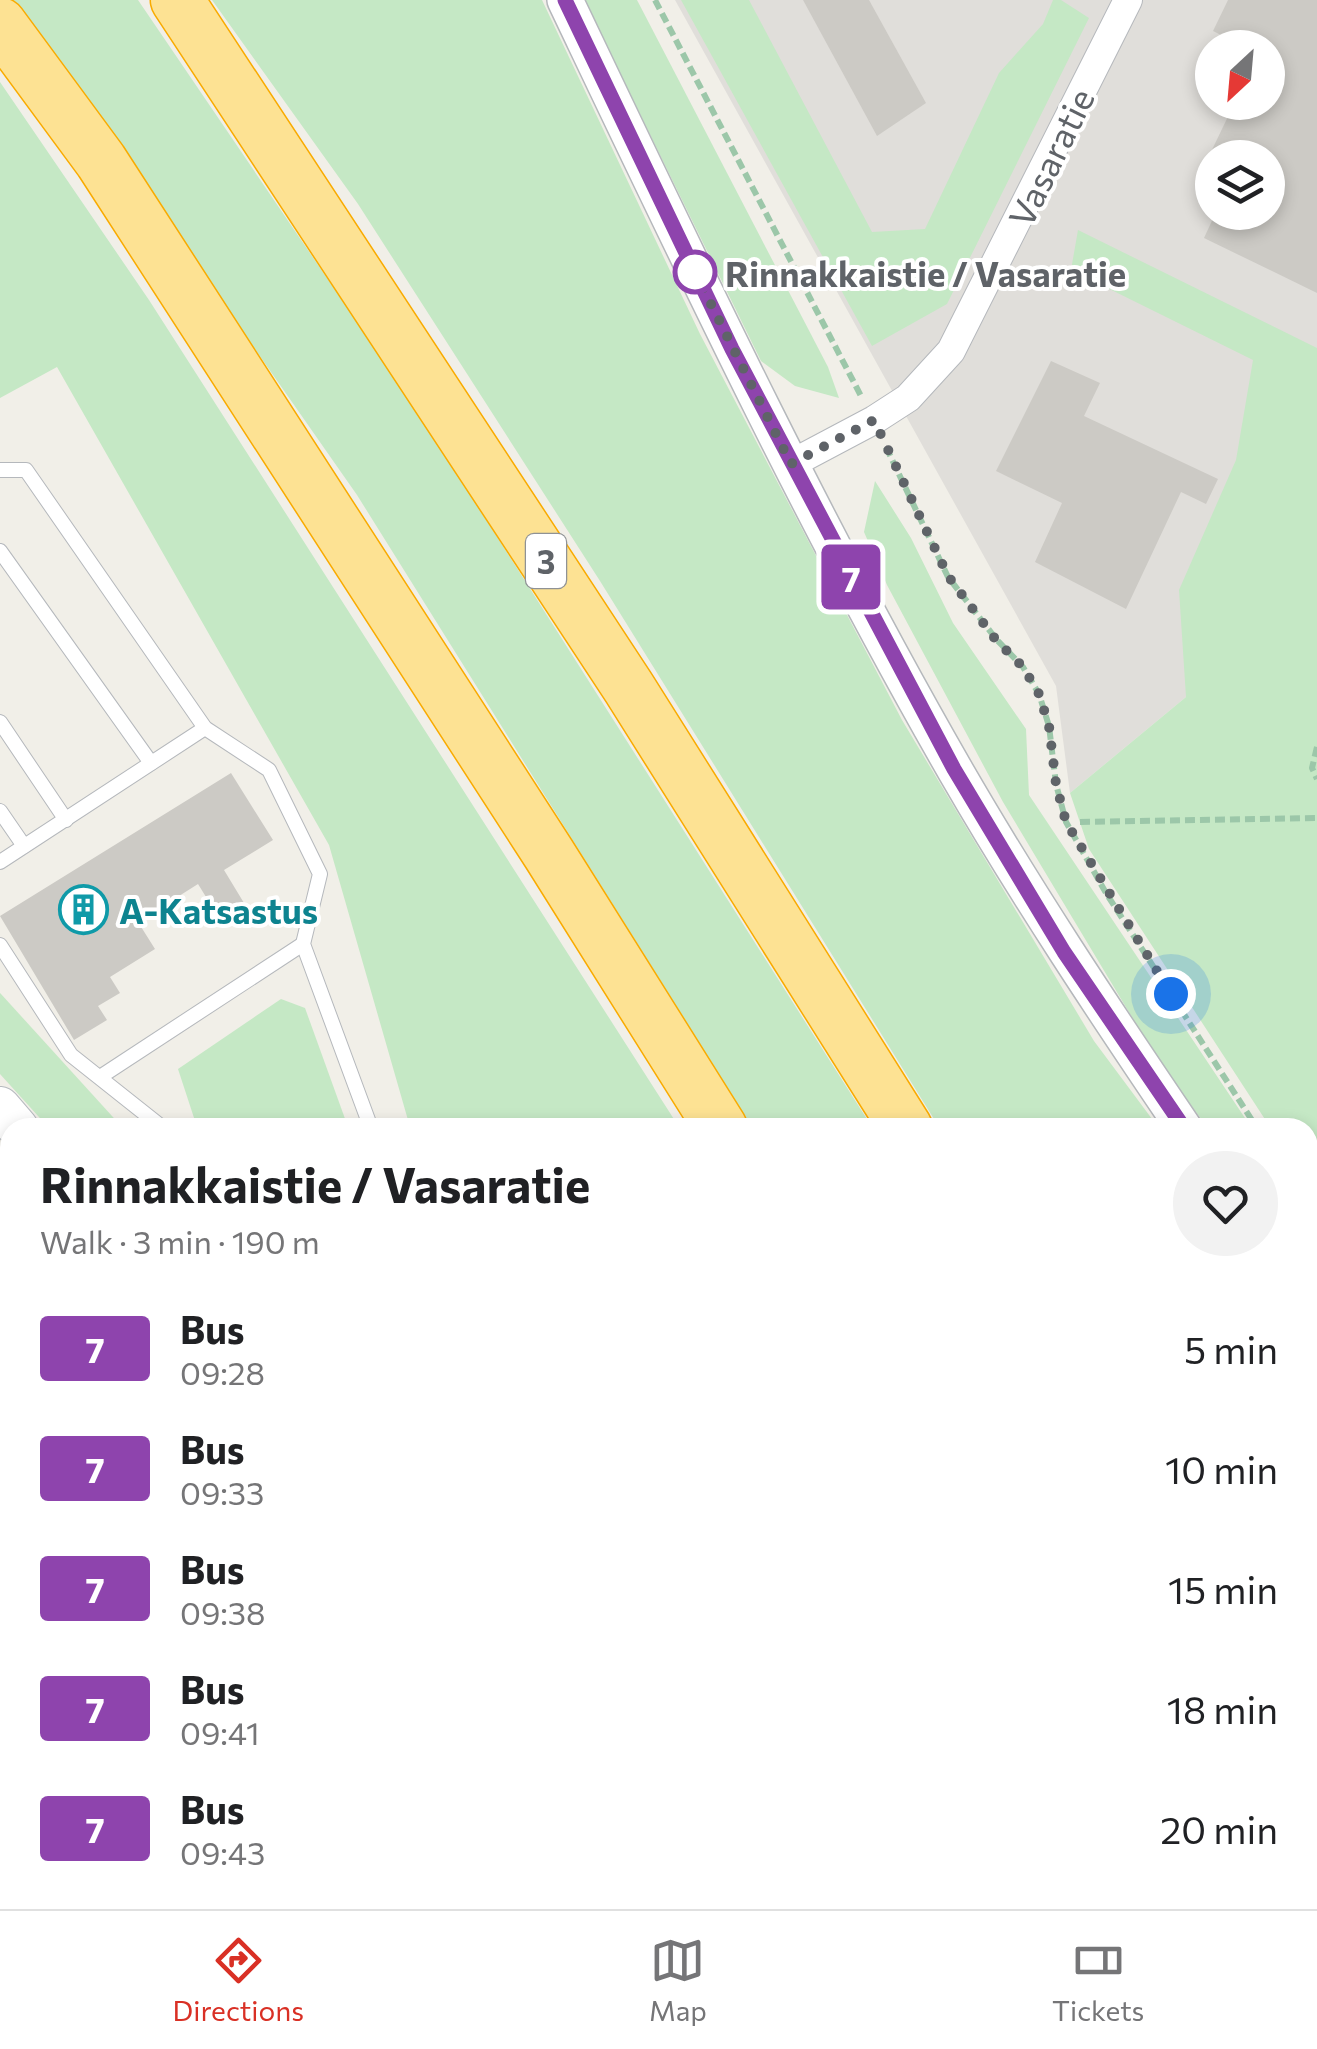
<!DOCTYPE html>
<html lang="en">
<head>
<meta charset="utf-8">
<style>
  :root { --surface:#fff; --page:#f2f2f2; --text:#202124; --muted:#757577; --line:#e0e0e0; --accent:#d93025 }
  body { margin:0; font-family:Commissioner,sans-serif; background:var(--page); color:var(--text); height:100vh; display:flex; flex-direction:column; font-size:38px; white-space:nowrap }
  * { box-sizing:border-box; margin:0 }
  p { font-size:32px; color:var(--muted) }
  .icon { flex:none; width:55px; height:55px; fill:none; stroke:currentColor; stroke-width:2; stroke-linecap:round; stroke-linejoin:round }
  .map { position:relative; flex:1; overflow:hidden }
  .details { position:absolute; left:0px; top:1118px; width:1318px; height:792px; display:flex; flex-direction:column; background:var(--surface); border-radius:30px 30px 0 0; box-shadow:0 5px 15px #0003 }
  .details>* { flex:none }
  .badge { padding:0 20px; border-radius:8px; font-size:35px; line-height:65px }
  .needle { width:65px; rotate:206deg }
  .fabs { position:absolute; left:1195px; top:30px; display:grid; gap:20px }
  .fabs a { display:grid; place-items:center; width:90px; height:90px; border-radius:50%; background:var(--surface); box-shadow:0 5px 15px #0003; font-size:50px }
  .you { position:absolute; width:50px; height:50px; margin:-25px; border:8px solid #fff; border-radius:50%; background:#1a73e8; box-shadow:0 0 0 15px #1a73e833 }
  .map>.badge { position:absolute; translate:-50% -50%; box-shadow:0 0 0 5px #fff }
  .round { display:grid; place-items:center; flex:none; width:105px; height:105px; border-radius:52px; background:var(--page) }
  .overview { display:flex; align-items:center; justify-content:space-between; height:170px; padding:0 40px }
  h1 { font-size:48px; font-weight:700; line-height:75px }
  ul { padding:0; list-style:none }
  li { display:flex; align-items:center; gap:30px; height:120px; padding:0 40px }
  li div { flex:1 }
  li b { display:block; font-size:38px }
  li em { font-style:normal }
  li .badge { min-width:110px; font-weight:700; text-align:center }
  .menu { display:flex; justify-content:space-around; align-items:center; height:140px; border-top:2px solid var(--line); background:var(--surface); font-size:28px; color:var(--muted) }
  .menu a { display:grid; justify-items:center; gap:5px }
  .menu .on { color:var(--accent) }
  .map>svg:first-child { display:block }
</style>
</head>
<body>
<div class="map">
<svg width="1317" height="1909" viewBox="0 0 1317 1909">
  <rect width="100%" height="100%" fill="#f1efe8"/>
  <!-- commercial -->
  <path fill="#fef7e0" d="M0,1251L10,1263V1842L0,1830Z"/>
  <!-- industrial -->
  <path fill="#e0deda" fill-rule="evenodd" d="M675,0H1317V547L1186,697L1070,793L1056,686ZM1212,48H1268V102H1212ZM1212,158H1268V212H1212Z"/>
  <!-- green -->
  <g fill="#c5e8c5">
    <path d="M11,0H138L414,406L872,1127H752L357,495Z"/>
    <path d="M212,0H542L700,334L902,720L1094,1041L1158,1127H939L600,581L358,204Z"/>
    <path d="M584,0H637L828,367L839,398L795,386L761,361Z"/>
    <path d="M681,0H749L872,232L925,229L999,73L1043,24L1053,0H1061L1089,18L947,304L872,346Z"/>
    <path d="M0,82L149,300L679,1127H410L329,845L57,367L0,398Z"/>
    <path d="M1078,230L1317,348V1197L1308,1185V1128L1270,1127L1089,849L1070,793L1186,697L1179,590L1236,460L1253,360L1071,270Z"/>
    <path d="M875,481L911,538L953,623L1026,729L1029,795L1251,1127H1207L1157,1059L1003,802L887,585L864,532Z"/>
    <path d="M0,993L1,994L122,1127H48L0,1074Z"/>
    <path d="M281,999L305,1008L348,1127H197L178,1069Z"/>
    <path d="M1308,1330L1317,1343V1693L1308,1679Z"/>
    <path d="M0,1774H10V1900H332L323,1909H0Z"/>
    <path d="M1308,1778L1317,1790V1909H1278L1271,1900H1308Z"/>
    <path d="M764,1900H1198L1204,1909H772Z"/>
  </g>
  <!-- building -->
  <g fill="#cccac5">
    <path d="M803,0H869L926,103L877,136Z"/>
    <path d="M1228,0H1317V293L1204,238L1216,212H1268V158L1209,156L1235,102H1268V48H1247L1213,31Z"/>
    <path d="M1051,361L1100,383L1084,416L1218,479L1206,504L1181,492L1126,609L1035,562L1062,503L996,471Z"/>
    <path d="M231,773L273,840L224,870L244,903L219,918L198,884L138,922L155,949L110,977L120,993L98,1006L107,1020L74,1040L0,916Z"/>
    <path d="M0,1249L10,1260V1405L0,1414Z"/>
    <path d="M383,1900H564L572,1909H373Z"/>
  </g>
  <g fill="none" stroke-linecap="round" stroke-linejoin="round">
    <defs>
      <g id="service">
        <path d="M0,470H26L205,728L269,770L320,874L303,944L371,1128"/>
        <path d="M0,551L151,763"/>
        <path d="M0,722L66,820"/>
        <path d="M0,811L24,846"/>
        <path d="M0,862L205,728"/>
        <path d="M0,945L71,1055L163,1128"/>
        <path d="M100,1077L303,944"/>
        <path d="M0,1561L10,1553"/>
      </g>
      <path id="minor" d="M791,464L874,420L908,398L951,351L1128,0"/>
      <g id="tertiary">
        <path d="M565,0C689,260 812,521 955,770C1026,893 1104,1010 1184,1128"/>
        <path d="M1308,1301L1317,1314"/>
      </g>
      <g id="secondary">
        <path d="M0,1107L18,1128"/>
        <path d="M711,1900L719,1909"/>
      </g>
      <g id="motorway">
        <path d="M177,0L629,688L906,1128"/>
        <path d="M0,24L101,161L549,854L721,1128"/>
        <path d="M1308,1729L1317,1743"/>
        <path d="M1235,1900L1242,1909"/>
      </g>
    </defs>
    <!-- service casing -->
    <use href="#service" stroke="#b5b8bc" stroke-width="16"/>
    <!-- minor casing -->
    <use href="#minor" stroke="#b5b8bc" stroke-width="30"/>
    <!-- tertiary casing -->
    <use href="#tertiary" stroke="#b5b8bc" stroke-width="38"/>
    <!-- secondary casing -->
    <use href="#secondary" stroke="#b6babf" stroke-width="42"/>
    <!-- motorway casing -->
    <use href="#motorway" stroke="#f9ab00" stroke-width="55"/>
    <!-- path -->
    <g stroke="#9cc7a9" stroke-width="6" stroke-dasharray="10 5" stroke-linecap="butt">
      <path d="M655,0L861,396"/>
      <path d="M886,447L948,577L997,640L1023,667L1039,694L1049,726L1056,784L1066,822L1106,893L1257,1128"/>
      <path d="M1317,747L1312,768L1317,779"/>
      <path d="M1080,822L1317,818"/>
      <path d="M0,1186L10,1197"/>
      <path d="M1308,1197L1317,1210"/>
      <path d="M606,1900L614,1909"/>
    </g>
    <!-- service -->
    <use href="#service" stroke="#fff" stroke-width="14"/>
    <!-- minor -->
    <use href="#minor" stroke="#fff" stroke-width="28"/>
    <!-- tertiary -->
    <use href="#tertiary" stroke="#fff" stroke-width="35"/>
    <!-- secondary -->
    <use href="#secondary" stroke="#fff" stroke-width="40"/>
    <!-- motorway -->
    <use href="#motorway" stroke="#fde293" stroke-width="52"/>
  </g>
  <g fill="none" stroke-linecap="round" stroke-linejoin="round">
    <defs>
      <path id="line" d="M565,0L732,349L954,769L1064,952L1184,1128"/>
    </defs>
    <!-- line casing -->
    <use href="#line" stroke="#fff" stroke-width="22"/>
    <!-- line -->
    <use href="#line" stroke="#8e44ad" stroke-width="15"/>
    <!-- walk -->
    <path stroke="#5f6368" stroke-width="10" stroke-dasharray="0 18" d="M695,272L791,464L874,420L948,576L996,640L1023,667L1039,694L1049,726L1056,784L1066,822L1171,994"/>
  </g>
  <!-- icons -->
  <defs>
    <symbol id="building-ring" viewBox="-11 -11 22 22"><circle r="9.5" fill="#fff" stroke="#0f9aa8" stroke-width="1.5"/><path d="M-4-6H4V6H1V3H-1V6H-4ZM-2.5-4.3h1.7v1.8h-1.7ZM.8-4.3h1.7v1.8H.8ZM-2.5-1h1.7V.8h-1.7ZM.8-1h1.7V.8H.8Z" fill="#0f9aa8"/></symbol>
  </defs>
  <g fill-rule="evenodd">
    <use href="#building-ring" x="56" y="882" width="55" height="55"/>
  </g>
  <!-- markers -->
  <circle fill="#fff" stroke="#8e44ad" stroke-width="5" cx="695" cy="272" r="20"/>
  <g text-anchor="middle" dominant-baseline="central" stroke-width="8" stroke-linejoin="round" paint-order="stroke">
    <!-- shield labels -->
    <rect fill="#fff" stroke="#8f9295" stroke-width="2.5" x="526" y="534" width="40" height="54" rx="8"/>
    <g font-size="32" font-weight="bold" fill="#5f6368">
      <text x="546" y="561">3</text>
    </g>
    <!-- street labels -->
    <g font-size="35" fill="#5f6368" stroke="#fff">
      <text transform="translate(1050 157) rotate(-64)">Vasaratie</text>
    </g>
    <!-- stop labels -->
    <g font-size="35" font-weight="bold" fill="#5f6368" stroke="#fff" text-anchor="start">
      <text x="725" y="272">Rinnakkaistie / Vasaratie</text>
    </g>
    <!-- culture labels -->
    <g font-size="35" font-weight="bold" fill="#0d838f" stroke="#fff" text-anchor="start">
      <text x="119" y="909">A-Katsastus</text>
    </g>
  </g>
</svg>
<div class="fabs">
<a><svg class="needle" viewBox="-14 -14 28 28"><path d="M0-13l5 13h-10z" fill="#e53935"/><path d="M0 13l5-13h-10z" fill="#757577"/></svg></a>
<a><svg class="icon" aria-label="layers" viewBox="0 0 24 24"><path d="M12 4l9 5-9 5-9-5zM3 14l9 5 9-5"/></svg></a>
</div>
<div class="you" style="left:1171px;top:994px"></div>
<b class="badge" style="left:851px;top:577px;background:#8e44ad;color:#fff">7</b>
<section class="details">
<div class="overview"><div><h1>Rinnakkaistie / Vasaratie</h1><p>Walk · 3 min · 190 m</p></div><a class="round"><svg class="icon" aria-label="heart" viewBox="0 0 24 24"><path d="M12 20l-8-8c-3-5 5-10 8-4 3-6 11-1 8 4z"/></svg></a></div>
<ul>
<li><span class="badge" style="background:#8e44ad;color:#fff">7</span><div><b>Bus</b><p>09:28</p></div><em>5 min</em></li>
<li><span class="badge" style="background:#8e44ad;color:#fff">7</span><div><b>Bus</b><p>09:33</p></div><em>10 min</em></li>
<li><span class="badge" style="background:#8e44ad;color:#fff">7</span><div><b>Bus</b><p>09:38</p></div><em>15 min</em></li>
<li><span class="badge" style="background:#8e44ad;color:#fff">7</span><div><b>Bus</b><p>09:41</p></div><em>18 min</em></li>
<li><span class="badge" style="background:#8e44ad;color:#fff">7</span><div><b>Bus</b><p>09:43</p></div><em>20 min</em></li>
</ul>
</section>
</div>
<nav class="menu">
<a class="on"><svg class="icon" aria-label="directions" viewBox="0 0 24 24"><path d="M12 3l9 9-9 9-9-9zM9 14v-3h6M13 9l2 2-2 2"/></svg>Directions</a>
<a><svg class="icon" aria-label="map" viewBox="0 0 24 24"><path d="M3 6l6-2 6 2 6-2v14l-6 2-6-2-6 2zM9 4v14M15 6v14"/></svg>Map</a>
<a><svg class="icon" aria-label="tickets" viewBox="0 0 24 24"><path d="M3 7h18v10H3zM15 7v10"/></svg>Tickets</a>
</nav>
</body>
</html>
